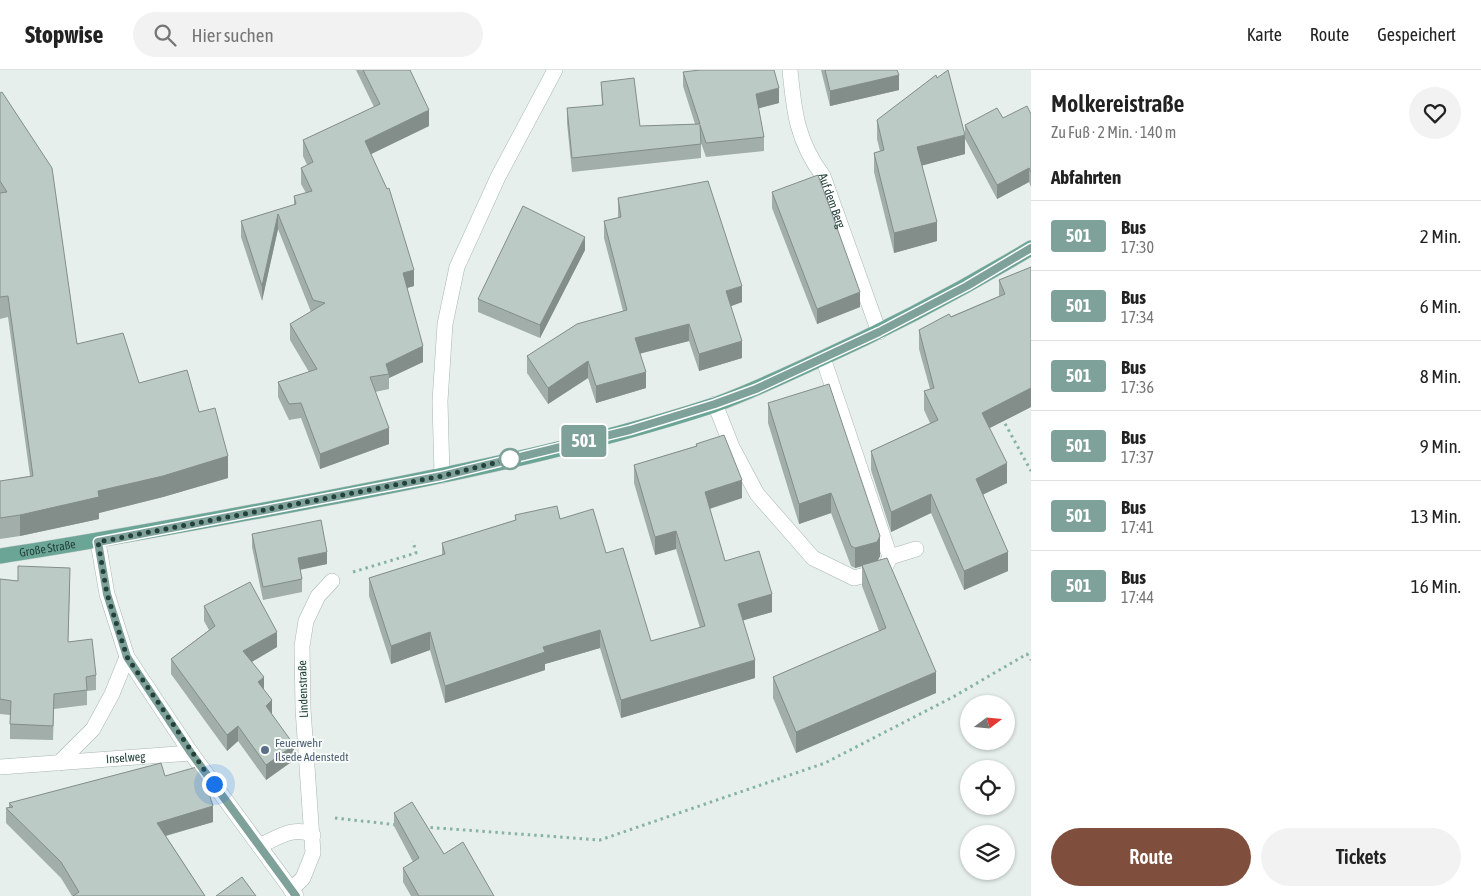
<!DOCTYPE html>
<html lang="de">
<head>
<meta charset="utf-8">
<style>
  :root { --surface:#fff; --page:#f2f2f2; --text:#222; --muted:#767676; --line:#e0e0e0; --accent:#804e3d }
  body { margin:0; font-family:"Asap Condensed",sans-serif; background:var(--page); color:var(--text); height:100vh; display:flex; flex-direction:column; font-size:19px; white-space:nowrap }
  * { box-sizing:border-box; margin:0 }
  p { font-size:16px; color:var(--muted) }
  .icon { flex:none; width:28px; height:28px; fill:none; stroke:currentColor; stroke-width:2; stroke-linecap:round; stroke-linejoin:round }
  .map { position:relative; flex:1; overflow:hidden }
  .panel { display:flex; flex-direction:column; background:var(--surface); width:450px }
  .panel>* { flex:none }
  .badge { padding:0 10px; border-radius:4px; font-size:18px; line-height:32px }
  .needle { width:32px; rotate:74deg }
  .tools { position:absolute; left:960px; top:625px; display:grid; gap:10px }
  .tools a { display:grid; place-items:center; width:55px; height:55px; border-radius:50%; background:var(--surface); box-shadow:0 1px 4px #0004; font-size:25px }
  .you { position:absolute; width:25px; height:25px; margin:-12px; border:4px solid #fff; border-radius:50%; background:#1a73e8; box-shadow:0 0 0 8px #1a73e833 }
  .map>.badge { position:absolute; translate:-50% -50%; box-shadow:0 0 0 2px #fff }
  h2 { padding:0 20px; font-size:19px; line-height:45px }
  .round { display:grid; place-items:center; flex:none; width:52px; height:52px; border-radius:26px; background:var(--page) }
  .overview { display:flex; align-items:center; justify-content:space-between; height:85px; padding:0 20px }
  h1 { font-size:24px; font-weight:600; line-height:38px }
  .cta { display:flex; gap:10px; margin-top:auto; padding:10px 20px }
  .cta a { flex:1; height:58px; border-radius:30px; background:var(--accent); color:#fff; font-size:20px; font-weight:600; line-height:58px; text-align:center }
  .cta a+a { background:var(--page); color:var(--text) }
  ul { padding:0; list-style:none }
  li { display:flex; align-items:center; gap:15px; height:70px; padding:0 20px; border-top:1px solid var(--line) }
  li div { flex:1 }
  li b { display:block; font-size:19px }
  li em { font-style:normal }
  li .badge { min-width:55px; font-weight:700; text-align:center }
  header { display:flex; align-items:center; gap:30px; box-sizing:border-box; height:70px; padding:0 25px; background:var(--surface); border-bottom:1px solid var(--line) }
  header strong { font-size:24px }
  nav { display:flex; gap:28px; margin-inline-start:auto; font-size:18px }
  .search { width:350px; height:45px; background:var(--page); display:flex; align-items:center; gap:12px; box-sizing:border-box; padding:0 18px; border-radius:28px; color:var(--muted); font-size:19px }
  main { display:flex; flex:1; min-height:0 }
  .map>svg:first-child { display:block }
</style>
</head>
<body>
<header>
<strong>Stopwise</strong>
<div class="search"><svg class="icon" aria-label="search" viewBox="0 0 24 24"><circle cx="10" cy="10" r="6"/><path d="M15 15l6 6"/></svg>Hier suchen</div>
<nav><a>Karte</a><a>Route</a><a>Gespeichert</a></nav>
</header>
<main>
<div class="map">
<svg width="1031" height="826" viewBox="0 0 1031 826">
  <rect width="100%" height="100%" fill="#e6efeb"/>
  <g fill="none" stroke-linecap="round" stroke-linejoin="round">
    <defs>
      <g id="minor">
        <path id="s1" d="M790,0C794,42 797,71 823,106L879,262"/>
        <path d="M823,288L890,487L916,479"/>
        <path d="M715,334L732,377L757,424L813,488L854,508L884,500L890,487"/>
        <path d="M442,406L440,331L445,254L457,197L498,107L555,0"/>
        <path d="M98,472L107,524L127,587L191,683L296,826"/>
        <path d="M59,693L93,659L112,624L127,587"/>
        <path id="s2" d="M0,697L191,683"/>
        <path d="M259,776C277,768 294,755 313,765"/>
        <path d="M291,820L303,808L313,783L303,639L302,576L306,551L318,526L332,511"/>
      </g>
      <g id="major">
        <path id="s3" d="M0,486C106,470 211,450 317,430C450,405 585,377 714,335C748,323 781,307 814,292C889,258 961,220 1031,178"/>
      </g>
    </defs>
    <!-- minor casing -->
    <use href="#minor" stroke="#a8b8b2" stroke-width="16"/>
    <!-- major casing -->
    <use href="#major" stroke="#c2cac8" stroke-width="16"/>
    <!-- path -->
    <g stroke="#86b3a5" stroke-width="3" stroke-dasharray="2.5 4" stroke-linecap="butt">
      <path d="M1002,348L1031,401"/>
      <path d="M353,502L416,483L413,471"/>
      <path d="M335,748L398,755"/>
      <path d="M424,757L600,770L825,693L953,627L1027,584L1031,590"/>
    </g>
    <!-- minor -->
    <use href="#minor" stroke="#fff" stroke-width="15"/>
    <!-- major -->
    <use href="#major" stroke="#6aa596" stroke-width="15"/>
  </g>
  <!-- wall -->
  <g fill="#a1aea9">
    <path d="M356,0H410L429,56L371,84L414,216L407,218L423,292L389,308V319L375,322L389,374L320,399L301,348L289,350L278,327V312L309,302L290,270V254L311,242L278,159L262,231L241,167V151L294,135V126L306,123L301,114V98L307,95L303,86V70L374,37Z"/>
    <path d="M821,0H897L899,20L830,36Z"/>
    <path d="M683,2L779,33L758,38L764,67V81L706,87L701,73V88L572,102L567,53V38L602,35L601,12L640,56L695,54L683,16Z"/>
    <path d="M0,23L77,274L139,313L199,342L228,408L163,427L99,443V449L20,466L0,469V411L30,406L8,247L0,249Z"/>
    <path d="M1031,44V117L1029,112L997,129L965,69V55Z"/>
    <path d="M877,50L965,84L922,95L937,171L894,183L874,102V83L880,81L877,69Z"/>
    <path d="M772,122L860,237L817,254L772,138Z"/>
    <path d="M618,128L742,232L731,236L742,288L699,301L689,271L640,283L646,318L596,333L588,308L548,334L527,303V286L623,241L604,168V151L618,148Z"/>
    <path d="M585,180L540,268L478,242V229Z"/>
    <path d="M1031,197V337L989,358L1007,413L983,424L1008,501L964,520L931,443L891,462L871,400V381L930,353L924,340V321L930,319L919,279V260L999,226V210Z"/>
    <path d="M768,333L880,486L878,490L936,623L796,683L773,628V607L879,561L862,516V496L855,498L851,496L831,443L799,454L768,353Z"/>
    <path d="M696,374L742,428L710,439L725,491L772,542L743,550L755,608L621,648L600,578L545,594V600L445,633L430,580L391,594L369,526V508L442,485V473L515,450V445L560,449L606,483L651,571L700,558L676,479L655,485L634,413V395L696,376Z"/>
    <path d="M252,464L327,494L300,500L302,509V522L263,530L252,477Z"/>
    <path d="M0,509L18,511L70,513L68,572L96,605V620L87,621V635L54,639L53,670L10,669V645L0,644Z"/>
    <path d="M204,536L277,577L252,592L264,620L272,644L294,690L266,710L238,671L227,681L171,604V589L209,560L204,551Z"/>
    <path d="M165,706L213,752L166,766L205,826H72L61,808L6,753V738H9V733Z"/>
    <path d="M394,743L444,784L494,826H411L403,812V798L413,792L394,756Z"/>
  </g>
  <!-- shaded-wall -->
  <g fill="#838d89">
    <path d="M899,5V20L830,36V21Z"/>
    <path d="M779,18V33L756,39V24Z"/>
    <path d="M429,40V56L365,87V71Z"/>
    <path d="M965,65V84L917,97V77Z"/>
    <path d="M1029,98V112L997,129V115Z"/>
    <path d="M278,144V159L262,231V216Z"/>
    <path d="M937,152V171L894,183V163Z"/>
    <path d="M585,167V180L540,268V255Z"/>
    <path d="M414,200V216L403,219V203Z"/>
    <path d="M742,216V232L726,238V221Z"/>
    <path d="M860,222V237L817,254V239Z"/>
    <path d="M689,254V271L635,285V268Z"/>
    <path d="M742,271V288L699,301V284Z"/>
    <path d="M423,276V292L389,308V304L386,294Z"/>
    <path d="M588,291V308L548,334V318Z"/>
    <path d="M646,302V318L596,333V316Z"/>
    <path d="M1031,318V337L982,362V343Z"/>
    <path d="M389,358V374L320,399V384Z"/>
    <path d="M228,386V408L163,427L99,443V449L20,466V445L98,421Z"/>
    <path d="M1007,393V413L976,428V409Z"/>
    <path d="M742,410V428L705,440V422Z"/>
    <path d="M831,423V443L799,454V434Z"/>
    <path d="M931,424V443L891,462V442Z"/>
    <path d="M676,461V479L655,485V467Z"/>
    <path d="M880,466V486L877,492L855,498V478Z"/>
    <path d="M327,482V494L298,500V488Z"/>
    <path d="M1008,482V501L964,520V501Z"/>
    <path d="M772,524V542L738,552V534Z"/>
    <path d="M600,560V578L545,594V600L445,633V616L543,577Z"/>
    <path d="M277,562V577L243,597V581Z"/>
    <path d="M430,562V580L391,594V576Z"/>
    <path d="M755,590V608L621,648V630Z"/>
    <path d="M936,602V623L796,683V662Z"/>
    <path d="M264,607V622L258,612Z"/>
    <path d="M272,630V645L266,636Z"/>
    <path d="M238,656V671L227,681V665Z"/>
    <path d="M294,675V690L266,710V695Z"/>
    <path d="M213,736V752L157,768V753Z"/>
  </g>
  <!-- building -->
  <g fill="#bbcac4" stroke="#838d89">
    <path d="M363,0H410L429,40L365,71L387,119L389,118L414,200L403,203L423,276L386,294L389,304L370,307L389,358L320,384L301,333L289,334L278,312L317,299L290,254L325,233L313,230L278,144L262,216L241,151L296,134L294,126L312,121L301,98L313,92L303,70L380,34Z"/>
    <path d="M700,0H774L779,18L756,24L764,67L706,73L700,55L701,74L572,88L567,38L603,35L601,12L634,8L640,56L700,54L683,2Z"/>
    <path d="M825,0H897L899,5L830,21Z"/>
    <path d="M948,0L965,65L917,77L937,152L894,163L874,83L884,80L877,50L936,5L937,8Z"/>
    <path d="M2,22L52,98L77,274L123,263L139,313L187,300L199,342L215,338L228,386L163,406L98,421L99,427L20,445L0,448V411L33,406L8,226L0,227V123L7,122L0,111V23Z"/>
    <path d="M1027,36L1031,44V102L1029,98L997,115L965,55L997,38L1003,48Z"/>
    <path d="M818,105L860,222L817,239L772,122Z"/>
    <path d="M708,111L742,216L726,221L742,271L699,284L689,254L635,268L646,302L596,316L588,291L548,318L527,286L577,254L627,240L604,151L621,147L618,128Z"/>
    <path d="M523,136L585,167L540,255L478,229Z"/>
    <path d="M1031,197V318L982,343L1007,393L976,409L1008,482L964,501L931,424L891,442L871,381L938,350L924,321L934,318L919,260L949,244L951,247L1005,224L999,210Z"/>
    <path d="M829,314L880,466L877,472L855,478L851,476L831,423L799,434L768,333Z"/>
    <path d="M724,365L742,410L705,422L725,491L759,481L772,524L738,534L755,590L621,630L600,560L543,577L545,582L445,616L430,562L391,576L369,508L445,484L442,473L516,450L515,445L557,436L560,449L593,439L606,483L623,478L651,571L705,556L676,461L655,467L634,395L697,376L696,374Z"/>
    <path d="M321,450L327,482L298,488L302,509L263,517L252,464Z"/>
    <path d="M887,488L936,602L796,662L773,607L886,558L862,495Z"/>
    <path d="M18,496L70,498L68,572L92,569L96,605L86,607L87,620L54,624L53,656L10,654L11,631L0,629V509L18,511Z"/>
    <path d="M250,512L277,562L243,581L264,607L258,612L272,630L266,636L294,675L266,695L238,656L227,665L171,589L215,556L204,536Z"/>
    <path d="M161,693L165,706L200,696L213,736L157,753L205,826H73L79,822L61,792L6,738L13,737L9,733Z"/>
    <path d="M412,732L444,784L463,772L494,826H419L403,798L419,788L394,743Z"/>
    <path d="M242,807L256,826H216Z"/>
  </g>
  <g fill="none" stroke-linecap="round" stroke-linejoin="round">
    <defs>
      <path id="line" d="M296,826L191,683L127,587L107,524L98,472L442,406L630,360L715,334L756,319L879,262L967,216L1031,178"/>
    </defs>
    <!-- line casing -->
    <use href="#line" stroke="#fff" stroke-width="11"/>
    <!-- line -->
    <use href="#line" stroke="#7ea199" stroke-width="8"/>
    <!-- walk -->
    <path stroke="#24423a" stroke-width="5" stroke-dasharray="0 9" d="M214,714L127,587L107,524L98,472L442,406L510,389"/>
  </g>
  <!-- markers -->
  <circle fill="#fff" stroke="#7ea199" stroke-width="2.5" cx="510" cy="389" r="10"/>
  <circle fill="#5c6f8a" stroke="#f7fbf9" stroke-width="2" cx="265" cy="680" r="5"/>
  <g text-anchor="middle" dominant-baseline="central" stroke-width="4" stroke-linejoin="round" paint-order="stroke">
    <!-- street labels -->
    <g font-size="12" fill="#24423a" stroke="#f7fbf9">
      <text stroke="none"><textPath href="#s1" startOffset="139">Auf dem Berg</textPath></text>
      <text stroke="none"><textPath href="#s3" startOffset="48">Große Straße</textPath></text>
      <text transform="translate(303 619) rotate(-92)">Lindenstraße</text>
      <text stroke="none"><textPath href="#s2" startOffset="126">Inselweg</textPath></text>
    </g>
    <!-- service labels -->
    <g font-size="12" fill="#4e5e75" stroke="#f7fbf9" text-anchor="start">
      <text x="275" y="673">Feuerwehr<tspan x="275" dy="14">Ilsede Adenstedt</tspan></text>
    </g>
  </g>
</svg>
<div class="tools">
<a><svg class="needle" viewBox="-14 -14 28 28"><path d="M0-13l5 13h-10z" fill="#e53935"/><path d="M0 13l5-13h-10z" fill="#767676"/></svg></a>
<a><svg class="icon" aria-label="locate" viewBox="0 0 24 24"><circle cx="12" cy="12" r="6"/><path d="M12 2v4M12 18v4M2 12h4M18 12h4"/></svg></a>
<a><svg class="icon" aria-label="layers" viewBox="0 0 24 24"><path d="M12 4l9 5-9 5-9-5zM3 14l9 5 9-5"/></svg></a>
</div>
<div class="you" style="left:214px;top:714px"></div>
<b class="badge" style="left:584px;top:371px;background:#7ea199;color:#fff">501</b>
</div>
<section class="panel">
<div class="overview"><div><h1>Molkereistraße</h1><p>Zu Fuß · 2 Min. · 140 m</p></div><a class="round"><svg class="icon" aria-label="heart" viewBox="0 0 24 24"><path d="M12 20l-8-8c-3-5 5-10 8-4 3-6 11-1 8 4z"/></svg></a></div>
<h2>Abfahrten</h2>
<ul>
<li><span class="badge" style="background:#7ea199;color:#fff">501</span><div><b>Bus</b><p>17:30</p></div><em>2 Min.</em></li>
<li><span class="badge" style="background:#7ea199;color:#fff">501</span><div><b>Bus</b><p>17:34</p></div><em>6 Min.</em></li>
<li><span class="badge" style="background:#7ea199;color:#fff">501</span><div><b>Bus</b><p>17:36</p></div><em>8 Min.</em></li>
<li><span class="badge" style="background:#7ea199;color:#fff">501</span><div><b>Bus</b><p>17:37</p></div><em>9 Min.</em></li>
<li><span class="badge" style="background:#7ea199;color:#fff">501</span><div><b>Bus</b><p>17:41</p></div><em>13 Min.</em></li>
<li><span class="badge" style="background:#7ea199;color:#fff">501</span><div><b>Bus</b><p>17:44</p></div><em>16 Min.</em></li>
</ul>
<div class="cta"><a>Route</a><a>Tickets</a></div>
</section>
</main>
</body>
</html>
